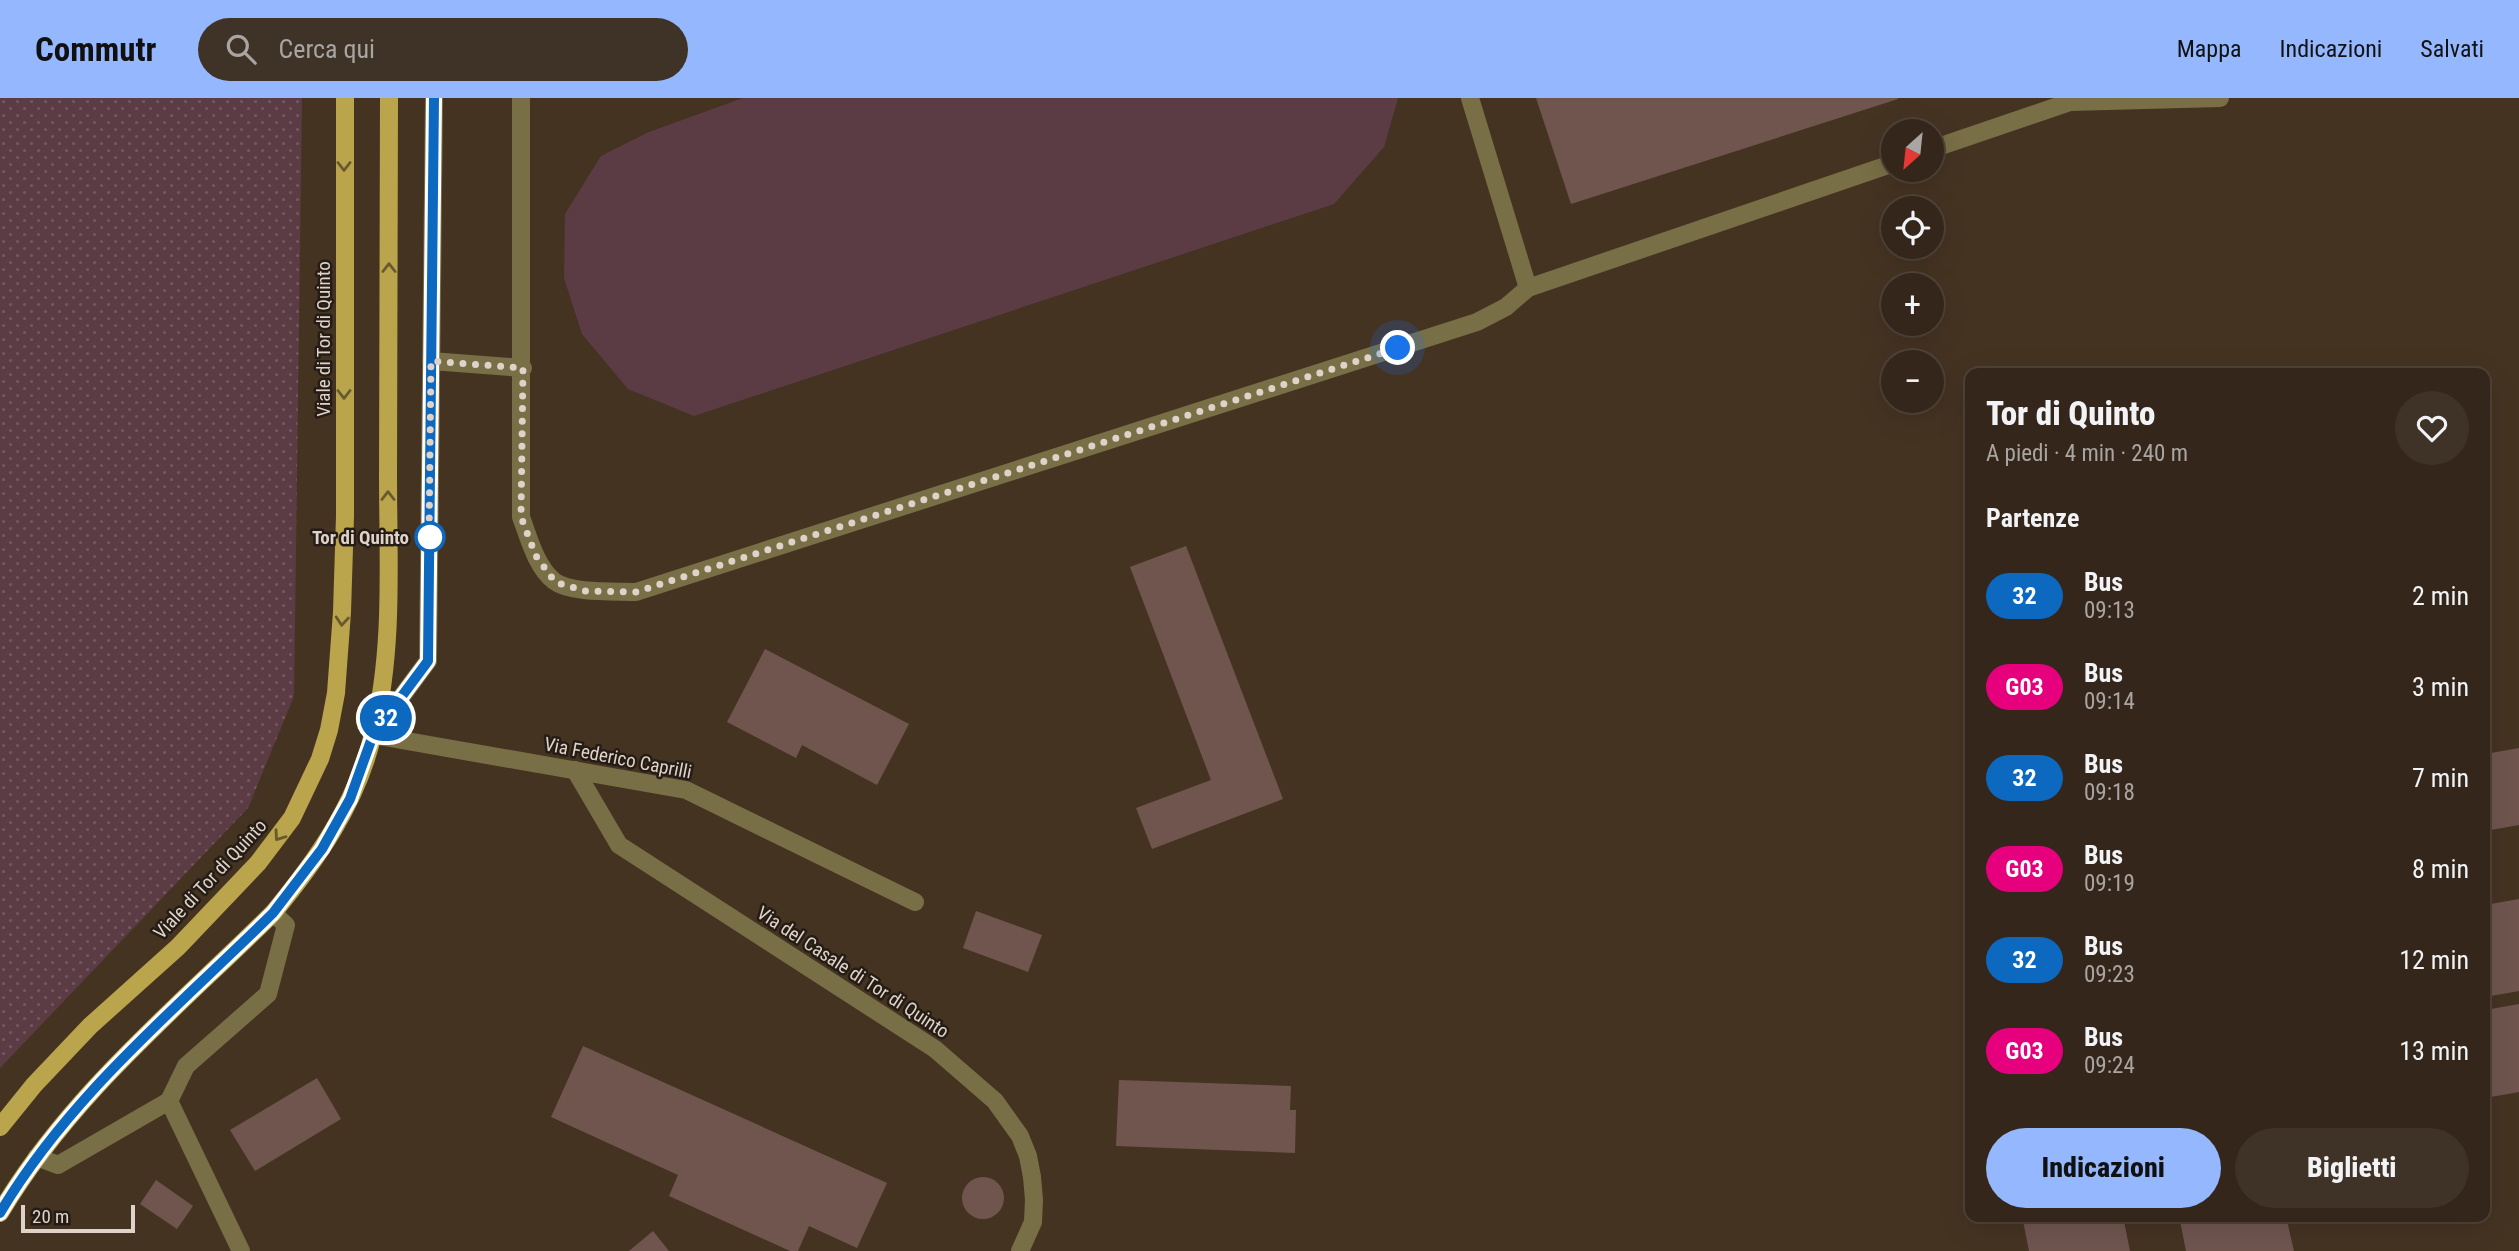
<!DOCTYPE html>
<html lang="it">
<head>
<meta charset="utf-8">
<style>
  :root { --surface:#34261a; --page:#3f3227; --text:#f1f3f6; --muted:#a9a5a2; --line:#4e4339; --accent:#94b7fd }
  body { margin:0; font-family:"Roboto Condensed",sans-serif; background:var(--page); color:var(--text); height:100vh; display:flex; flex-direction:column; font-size:26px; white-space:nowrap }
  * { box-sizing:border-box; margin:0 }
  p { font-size:23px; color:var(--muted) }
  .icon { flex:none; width:38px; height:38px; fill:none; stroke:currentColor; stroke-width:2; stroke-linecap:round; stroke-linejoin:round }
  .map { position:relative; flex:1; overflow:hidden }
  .details { position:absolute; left:1965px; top:270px; width:525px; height:854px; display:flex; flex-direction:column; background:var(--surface); border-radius:14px; box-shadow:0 7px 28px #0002,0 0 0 2px var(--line) }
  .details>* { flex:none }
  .badge { padding:0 14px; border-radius:23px; font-size:24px; line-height:46px }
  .needle { width:46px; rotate:207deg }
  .tools { position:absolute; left:1881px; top:21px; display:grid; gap:14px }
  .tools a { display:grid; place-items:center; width:63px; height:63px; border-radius:50%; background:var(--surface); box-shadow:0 7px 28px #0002,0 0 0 2px var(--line); font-size:35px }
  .scale { position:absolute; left:21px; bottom:18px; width:114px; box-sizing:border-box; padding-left:7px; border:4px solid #dfd3c9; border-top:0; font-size:19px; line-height:24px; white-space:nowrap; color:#dfd3c9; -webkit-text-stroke:5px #251d15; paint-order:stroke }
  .you { position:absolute; width:35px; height:35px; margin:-18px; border:5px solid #fff; border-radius:50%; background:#1a73e8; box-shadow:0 0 0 10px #1a73e833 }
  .map>.badge { position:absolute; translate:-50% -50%; box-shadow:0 0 0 4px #fff }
  h2 { padding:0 21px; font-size:26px; line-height:63px }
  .round { display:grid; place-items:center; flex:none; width:74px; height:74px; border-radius:37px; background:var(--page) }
  .summary { display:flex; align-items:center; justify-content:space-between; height:119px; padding:0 21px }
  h1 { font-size:33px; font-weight:800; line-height:52px }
  .primary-button { display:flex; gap:14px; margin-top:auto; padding:14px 21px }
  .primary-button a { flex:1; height:80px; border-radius:42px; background:var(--accent); color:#111; font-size:28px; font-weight:800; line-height:80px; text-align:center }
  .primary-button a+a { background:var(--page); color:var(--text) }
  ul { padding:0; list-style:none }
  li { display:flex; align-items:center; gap:21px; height:91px; padding:0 21px }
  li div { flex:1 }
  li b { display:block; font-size:26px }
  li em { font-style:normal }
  li .badge { min-width:77px; font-weight:700; text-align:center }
  header { display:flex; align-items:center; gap:42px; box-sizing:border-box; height:98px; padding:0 35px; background:var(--accent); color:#111 }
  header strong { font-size:33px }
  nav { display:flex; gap:38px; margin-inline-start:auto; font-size:24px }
  .search { width:490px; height:63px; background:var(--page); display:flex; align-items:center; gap:18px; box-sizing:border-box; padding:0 24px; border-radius:38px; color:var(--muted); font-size:26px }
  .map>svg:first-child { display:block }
</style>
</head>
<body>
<header>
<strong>Commutr</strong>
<div class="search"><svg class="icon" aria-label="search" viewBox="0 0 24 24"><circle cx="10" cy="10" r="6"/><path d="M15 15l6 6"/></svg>Cerca qui</div>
<nav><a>Mappa</a><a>Indicazioni</a><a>Salvati</a></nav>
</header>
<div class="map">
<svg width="2519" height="1153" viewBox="0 0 2519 1153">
  <defs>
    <pattern id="grass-dots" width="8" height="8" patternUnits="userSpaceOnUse" patternTransform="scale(1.75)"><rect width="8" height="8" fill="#5b3c45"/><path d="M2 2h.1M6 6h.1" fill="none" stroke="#72575e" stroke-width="1.8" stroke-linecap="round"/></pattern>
  </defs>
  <rect width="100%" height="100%" fill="#453322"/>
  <!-- grass -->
  <path fill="url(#grass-dots)" d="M0,0H302L294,598L248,710L0,970Z"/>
  <!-- park -->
  <path fill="#5b3c45" d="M743,0H1398L1384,49L1334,106L694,318L628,291L582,236L564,180L565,116L601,58L649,34Z"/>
  <!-- building -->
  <g fill="#70554f">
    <path d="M1536,0H1898V1L1571,106Z"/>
    <path d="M1186,448L1283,701L1152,751L1136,710L1211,682L1130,469Z"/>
    <path d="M765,551L909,626L877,687L802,647L796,660L727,624Z"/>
    <path d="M2519,650V727L2485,733V656Z"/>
    <path d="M2519,801V893L2485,899V807Z"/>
    <path d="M976,813L1042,837L1028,874L963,850Z"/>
    <path d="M2519,906V994L2485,1000V912Z"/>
    <path d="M583,948L887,1085L857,1150L809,1128L798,1153H790L669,1098L678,1077L551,1019Z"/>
    <path d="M317,980L341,1021L255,1073L230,1032Z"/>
    <path d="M1119,982L1291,988L1290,1012H1296L1295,1055L1116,1048Z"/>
    <circle cx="983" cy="1100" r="21"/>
    <path d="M156,1082L193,1108L177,1131L140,1106Z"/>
    <path d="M2022,1118H2123L2130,1153H2029Z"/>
    <path d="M2179,1118H2286L2294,1153H2186Z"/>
    <path d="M653,1133L669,1153H629Z"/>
  </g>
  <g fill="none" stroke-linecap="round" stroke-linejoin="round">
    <!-- minor -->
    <g stroke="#796f46" stroke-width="18">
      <path d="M434,0L428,563L373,637L686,692L915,804"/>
      <path d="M521,0V419C529,440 536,469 554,483C571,496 615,493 636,494L1477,224L1506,209L1528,190L1894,65"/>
      <path d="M1470,0L1528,190"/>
      <path d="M2083,0L2070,4L2220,0"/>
      <path d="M1932,51L2070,4"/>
      <path d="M431,263L523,270"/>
      <path d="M575,672L619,747L935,951L995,1003L1020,1038L1028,1058L1032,1079L1034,1102L1033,1124L1020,1153"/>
      <path d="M169,1003L186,968L268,896L286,827L273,815"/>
      <path d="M37,1059L58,1067L169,1003L241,1153"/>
    </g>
    <!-- major -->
    <g stroke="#baa44c" stroke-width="18">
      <path d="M0,1029L34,987L90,928L178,849L258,765L292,720L320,661L329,632L336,595L342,514L345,418V0"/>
      <path d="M0,1115C70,997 176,911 273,815C317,762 357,705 373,636C394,552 388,463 388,377C388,251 389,126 389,0"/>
    </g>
  </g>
  <!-- one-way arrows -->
  <defs><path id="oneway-chevron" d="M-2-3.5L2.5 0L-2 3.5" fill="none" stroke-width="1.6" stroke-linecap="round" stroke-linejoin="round" transform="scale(1.75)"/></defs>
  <g stroke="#685a2e">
    <use href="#oneway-chevron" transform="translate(344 68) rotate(90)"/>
    <use href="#oneway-chevron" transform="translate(389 170) rotate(-90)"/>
    <use href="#oneway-chevron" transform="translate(344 296) rotate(90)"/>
    <use href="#oneway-chevron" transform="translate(388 398) rotate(-90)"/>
    <use href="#oneway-chevron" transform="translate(342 523) rotate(95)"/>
    <use href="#oneway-chevron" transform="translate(279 738) rotate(125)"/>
  </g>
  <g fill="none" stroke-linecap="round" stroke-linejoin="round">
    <defs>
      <path id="line" d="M0,1115C70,997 176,911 273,815L322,751L350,701L373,637L428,563L434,0"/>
    </defs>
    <!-- line casing -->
    <use href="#line" stroke="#fff" stroke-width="16"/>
    <!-- line -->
    <use href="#line" stroke="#0c69bf" stroke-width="10"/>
    <!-- walk -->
    <path stroke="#dfd3c9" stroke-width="7" stroke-dasharray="0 12.6" d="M430,439L429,442L431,263L523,270L521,419L536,458L555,484L585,493L636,494L1398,250"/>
  </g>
  <!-- markers -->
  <circle fill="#fff" stroke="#0c69bf" stroke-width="3.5" cx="430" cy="439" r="14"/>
  <g text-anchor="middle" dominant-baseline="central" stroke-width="5" stroke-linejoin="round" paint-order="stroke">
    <!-- street labels -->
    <g font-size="19" fill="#dfd3c9" stroke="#251d15">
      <text transform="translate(323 241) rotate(-90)">Viale di Tor di Quinto</text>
      <text transform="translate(618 660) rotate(11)">Via Federico Caprilli</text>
      <text transform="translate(210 781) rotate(-47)">Viale di Tor di Quinto</text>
      <text transform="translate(853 874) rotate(33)">Via del Casale di Tor di Quinto</text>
    </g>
    <!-- stop labels -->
    <g font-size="19" font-weight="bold" fill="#dfd3c9" stroke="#251d15" text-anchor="end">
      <text x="409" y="439">Tor di Quinto</text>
    </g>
  </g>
</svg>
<div class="tools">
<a><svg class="needle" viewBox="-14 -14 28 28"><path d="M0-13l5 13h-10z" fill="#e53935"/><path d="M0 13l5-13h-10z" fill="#a9a5a2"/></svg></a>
<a><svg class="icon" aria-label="locate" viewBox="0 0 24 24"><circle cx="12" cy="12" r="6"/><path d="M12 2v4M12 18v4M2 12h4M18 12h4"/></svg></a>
<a>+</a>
<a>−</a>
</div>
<div class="scale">20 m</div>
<div class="you" style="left:1398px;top:250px"></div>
<b class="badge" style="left:386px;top:620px;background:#0c69bf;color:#fff">32</b>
<section class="details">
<div class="summary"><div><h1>Tor di Quinto</h1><p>A piedi · 4 min · 240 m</p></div><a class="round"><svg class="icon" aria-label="heart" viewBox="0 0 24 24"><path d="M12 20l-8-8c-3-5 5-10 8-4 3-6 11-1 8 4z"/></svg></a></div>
<h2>Partenze</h2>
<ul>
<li><span class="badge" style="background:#0c69bf;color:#fff">32</span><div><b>Bus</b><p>09:13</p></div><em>2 min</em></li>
<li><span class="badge" style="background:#e6007e;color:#fff">G03</span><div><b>Bus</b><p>09:14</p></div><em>3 min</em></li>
<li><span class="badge" style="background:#0c69bf;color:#fff">32</span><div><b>Bus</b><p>09:18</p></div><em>7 min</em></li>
<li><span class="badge" style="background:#e6007e;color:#fff">G03</span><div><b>Bus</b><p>09:19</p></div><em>8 min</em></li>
<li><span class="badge" style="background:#0c69bf;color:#fff">32</span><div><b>Bus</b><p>09:23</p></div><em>12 min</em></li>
<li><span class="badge" style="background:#e6007e;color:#fff">G03</span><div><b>Bus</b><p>09:24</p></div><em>13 min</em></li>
</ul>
<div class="primary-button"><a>Indicazioni</a><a>Biglietti</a></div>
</section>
</div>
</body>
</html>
